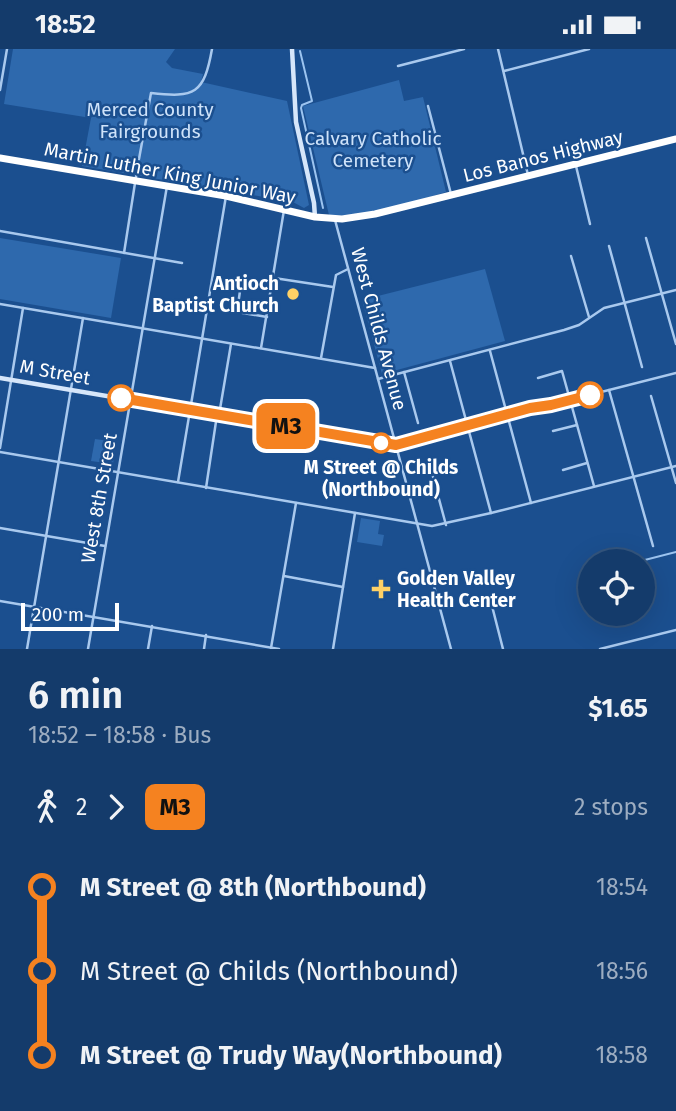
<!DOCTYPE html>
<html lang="en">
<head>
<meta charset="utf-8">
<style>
  :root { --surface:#143b6b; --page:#214673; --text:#f1f3f6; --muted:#9dadc1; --line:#33557e }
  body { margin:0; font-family:"Fira Sans",sans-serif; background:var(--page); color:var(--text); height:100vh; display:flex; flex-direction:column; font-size:26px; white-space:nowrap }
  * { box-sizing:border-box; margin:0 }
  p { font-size:23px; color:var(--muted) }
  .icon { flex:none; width:38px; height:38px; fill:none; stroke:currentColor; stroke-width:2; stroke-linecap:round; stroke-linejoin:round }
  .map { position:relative; height:600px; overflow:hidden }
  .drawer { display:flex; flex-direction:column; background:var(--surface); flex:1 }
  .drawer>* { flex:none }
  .badge { padding:0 14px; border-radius:10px; font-size:24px; line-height:46px }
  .fabs { position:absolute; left:578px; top:500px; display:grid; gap:14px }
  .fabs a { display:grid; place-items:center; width:77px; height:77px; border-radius:50%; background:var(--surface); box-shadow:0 7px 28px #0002,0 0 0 2px var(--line); font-size:35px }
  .scale { position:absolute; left:21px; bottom:18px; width:98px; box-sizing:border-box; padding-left:7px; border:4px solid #fff; border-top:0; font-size:19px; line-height:24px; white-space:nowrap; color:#fff; -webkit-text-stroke:5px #1b4f8f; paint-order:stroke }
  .map>.badge { position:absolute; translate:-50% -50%; box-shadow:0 0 0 4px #fff }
  .legs { display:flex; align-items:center; gap:10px; height:77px; padding:0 28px; font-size:23px }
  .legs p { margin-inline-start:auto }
  .headline { display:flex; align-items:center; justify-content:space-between; height:119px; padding:0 28px }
  h1 { font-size:38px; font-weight:600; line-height:52px }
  ul { padding:0 28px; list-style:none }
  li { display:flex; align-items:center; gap:24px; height:84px; font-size:26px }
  li i { display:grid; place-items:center; width:10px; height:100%; margin:0 9px; background:currentColor }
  li i::after { content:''; width:18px; height:18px; margin:-9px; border:5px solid; border-radius:50%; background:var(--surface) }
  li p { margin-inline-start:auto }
  li:first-child i { background:linear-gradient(#0000 50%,currentColor 0) }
  li:last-child i { background:linear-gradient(currentColor 50%,#0000 0) }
  .status { display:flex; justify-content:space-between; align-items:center; height:49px; padding:0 35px; background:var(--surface); direction:ltr }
  .status svg { height:19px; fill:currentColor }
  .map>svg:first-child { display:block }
</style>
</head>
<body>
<div class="status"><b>18:52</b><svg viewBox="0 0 49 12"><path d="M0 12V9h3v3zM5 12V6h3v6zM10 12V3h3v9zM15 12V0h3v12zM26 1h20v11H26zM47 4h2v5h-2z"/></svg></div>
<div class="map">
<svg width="676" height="600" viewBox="0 0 676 600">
  <rect width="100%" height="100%" fill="#1b4f8f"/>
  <!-- green -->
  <g fill="#2e69ad">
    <path d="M13,0H175L166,13L172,19L203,25L201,33L287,52L309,156L304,159L293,153L82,117L91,69L4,55Z"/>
    <path d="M399,31L404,52L423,48L446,143C417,152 358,171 329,166L303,57Z"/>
    <path d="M0,189L121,209L111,269L0,250Z"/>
    <path d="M485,220L505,292L382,325L362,251Z"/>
    <path d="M95,390L116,393L113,415L91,412Z"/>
    <path d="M361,469L380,472L378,485L384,486L382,497L357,493Z"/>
  </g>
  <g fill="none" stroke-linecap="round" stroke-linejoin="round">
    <!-- stream -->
    <g stroke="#9cc4f0" stroke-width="2">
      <path d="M300,2L312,52L302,56L301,59L323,159"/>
      <path d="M637,513L676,503"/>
      <path d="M586,526L590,525"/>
    </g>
    <!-- street -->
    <g stroke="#a9c9ee" stroke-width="2.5">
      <path d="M498,0L528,126"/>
      <path d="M398,17L464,0"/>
      <path d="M504,22L589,0"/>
      <path d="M0,41L7,0"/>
      <path d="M428,57L451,145"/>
      <path d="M139,110L151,44C195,49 204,45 212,0"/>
      <path d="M576,117L590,175"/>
      <path d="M335,171L451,600"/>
      <path d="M0,182L182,214"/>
      <path d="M646,189L676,295"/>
      <path d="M609,197L642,318"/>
      <path d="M124,204L138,115"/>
      <path d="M571,207L589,268"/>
      <path d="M274,229L333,238"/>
      <path d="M245,236L240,242L237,263L267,268"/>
      <path d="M0,255L375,319"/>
      <path d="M261,299L284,161"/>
      <path d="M490,302L531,454"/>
      <path d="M321,309L336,226L348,220"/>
      <path d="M450,312L491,464"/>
      <path d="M404,323L418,374"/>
      <path d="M538,329L562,322L594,437"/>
      <path d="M378,330L564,281L579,276L604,259L676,241"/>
      <path d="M609,341L653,497"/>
      <path d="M651,347L676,434"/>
      <path d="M219,366L231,295"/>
      <path d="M553,382L577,376"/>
      <path d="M396,396L530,359L550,356L676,324"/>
      <path d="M0,399L23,259"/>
      <path d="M0,403L432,477L491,464L676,417"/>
      <path d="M429,413L446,476"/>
      <path d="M563,421L587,414"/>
      <path d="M178,433L226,147"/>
      <path d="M206,439L217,366"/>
      <path d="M0,479L105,497"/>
      <path d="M284,527L343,538"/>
      <path d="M0,552L279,600"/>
      <path d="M491,553L503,600"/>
      <path d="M271,599L296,454"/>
      <path d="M27,600L83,269"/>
      <path d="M88,600L167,137"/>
      <path d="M148,600L152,577"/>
      <path d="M204,600L206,586"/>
      <path d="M333,600L355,464"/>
      <path d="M600,600L676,581"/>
    </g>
    <!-- secondary -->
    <g stroke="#d6e6fa" stroke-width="4.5">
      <path d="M292,0L296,73L314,154L315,168"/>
      <path d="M0,329L396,396"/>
    </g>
    <!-- highway -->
    <path stroke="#fff" stroke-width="7" d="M0,109L226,147L315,168L342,170L375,165L676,90"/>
  </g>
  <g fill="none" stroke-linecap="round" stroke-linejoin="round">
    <defs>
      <path id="line-1" d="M121,349L396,396L530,359L551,356L590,346"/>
    </defs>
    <!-- line-1 casing -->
    <use href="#line-1" stroke="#fff" stroke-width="16"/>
    <!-- line-1 -->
    <use href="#line-1" stroke="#f58220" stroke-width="10"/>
  </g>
  <!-- markers -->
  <g fill="#ffd166" stroke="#1b4f8f" stroke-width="2.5">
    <circle cx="293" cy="245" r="7"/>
    <path d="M377.5 529.5h7v7h7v7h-7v7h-7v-7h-7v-7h7z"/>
  </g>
  <g fill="#fff" stroke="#f58220" stroke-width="3.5">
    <circle cx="590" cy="346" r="12"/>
    <circle cx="121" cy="349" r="12"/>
    <circle cx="381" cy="394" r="9"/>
  </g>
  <g text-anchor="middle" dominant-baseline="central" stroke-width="5" stroke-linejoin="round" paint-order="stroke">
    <!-- park labels -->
    <g font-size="19" fill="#cfe3fa" stroke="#1b4f8f">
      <text x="150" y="60">Merced County<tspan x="150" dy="22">Fairgrounds</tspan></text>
      <text x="373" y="89">Calvary Catholic<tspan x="373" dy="22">Cemetery</tspan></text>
    </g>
    <!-- street labels -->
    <g font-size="19" fill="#fff" stroke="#1b4f8f">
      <text transform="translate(543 107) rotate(-14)">Los Banos Highway</text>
      <text transform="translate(170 124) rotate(11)">Martin Luther King Junior Way</text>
      <text transform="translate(379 280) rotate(75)">West Childs Avenue</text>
      <text transform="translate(55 323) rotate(10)">M Street</text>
      <text transform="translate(99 449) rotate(-80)">West 8th Street</text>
    </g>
    <!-- poi labels -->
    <g font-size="19" font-weight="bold" fill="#fff" stroke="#1b4f8f" text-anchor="end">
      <text x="279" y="234">Antioch<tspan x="279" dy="22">Baptist Church</tspan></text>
      <text x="397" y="529" text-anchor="start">Golden Valley<tspan x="397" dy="22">Health Center</tspan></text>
    </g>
    <!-- stop labels -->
    <g font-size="19" font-weight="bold" fill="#fff" stroke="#1b4f8f">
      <text x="381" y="418">M Street @ Childs<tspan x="381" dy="22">(Northbound)</tspan></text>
    </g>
  </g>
</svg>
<div class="fabs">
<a><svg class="icon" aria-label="locate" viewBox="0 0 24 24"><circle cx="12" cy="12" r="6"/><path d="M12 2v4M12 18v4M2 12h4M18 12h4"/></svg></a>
</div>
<div class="scale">200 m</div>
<b class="badge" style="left:286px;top:377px;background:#f58220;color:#111">M3</b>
</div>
<section class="drawer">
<div class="headline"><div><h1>6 min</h1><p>18:52 – 18:58 · Bus</p></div><b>$1.65</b></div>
<div class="legs"><svg class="icon" aria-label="walk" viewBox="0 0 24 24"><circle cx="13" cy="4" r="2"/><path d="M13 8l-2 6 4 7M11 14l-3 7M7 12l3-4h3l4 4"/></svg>2<svg class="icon" aria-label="forward" viewBox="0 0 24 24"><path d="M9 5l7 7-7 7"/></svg><b class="badge" style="background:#f58220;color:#111">M3</b><p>2 stops</p></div>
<ul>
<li><i style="color:#f58220"></i><b>M Street @ 8th (Northbound)</b><p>18:54</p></li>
<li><i style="color:#f58220"></i><span>M Street @ Childs (Northbound)</span><p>18:56</p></li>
<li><i style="color:#f58220"></i><b>M Street @ Trudy Way(Northbound)</b><p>18:58</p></li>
</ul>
</section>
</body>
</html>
